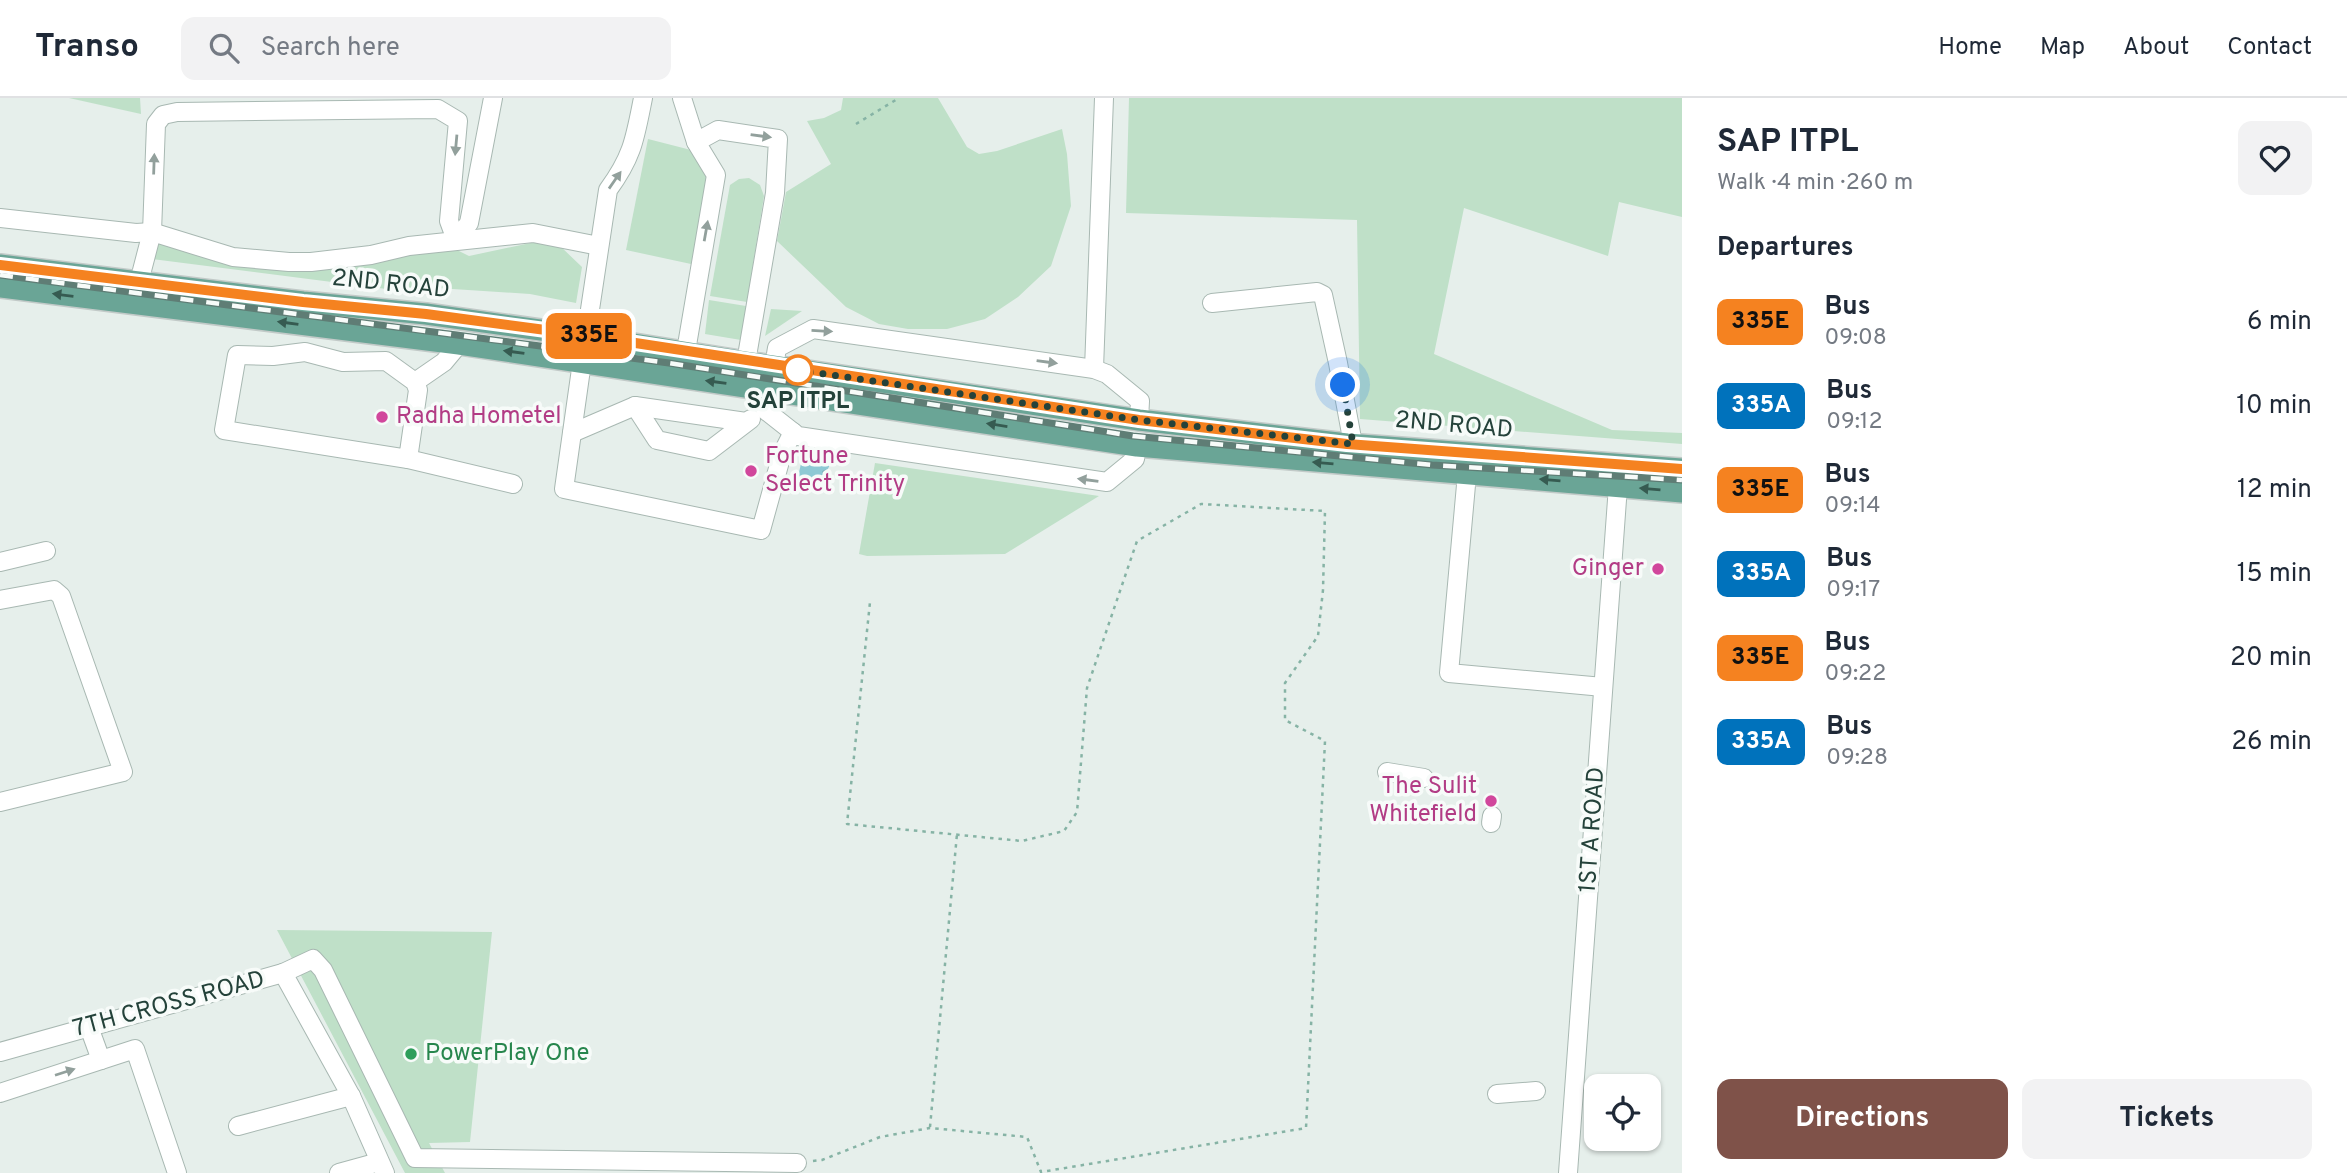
<!DOCTYPE html>
<html lang="en">
<head>
<meta charset="utf-8">
<style>
  :root { --surface:#fff; --page:#f2f2f3; --text:#1f2937; --muted:#747a83; --line:#e0e1e3; --accent:#7f5249 }
  body { margin:0; font-family:Overpass,sans-serif; background:var(--page); color:var(--text); height:100vh; display:flex; flex-direction:column; font-size:26px; white-space:nowrap }
  * { box-sizing:border-box; margin:0 }
  p { font-size:23px; color:var(--muted) }
  .icon { flex:none; width:38px; height:38px; fill:none; stroke:currentColor; stroke-width:2; stroke-linecap:round; stroke-linejoin:round }
  .map { position:relative; flex:1; overflow:hidden }
  .drawer { display:flex; flex-direction:column; background:var(--surface); width:665px }
  .drawer>* { flex:none }
  .badge { padding:0 14px; border-radius:10px; font-size:24px; line-height:46px }
  .controls { position:absolute; left:1584px; top:976px; display:grid; gap:14px }
  .controls a { display:grid; place-items:center; width:77px; height:77px; border-radius:14px; background:var(--surface); box-shadow:0 2px 5px #0004; font-size:35px }
  .you { position:absolute; width:35px; height:35px; margin:-18px; border:5px solid #fff; border-radius:50%; background:#1a73e8; box-shadow:0 0 0 10px #1a73e833 }
  .map>.badge { position:absolute; translate:-50% -50%; box-shadow:0 0 0 4px #fff }
  h2 { padding:0 35px; font-size:26px; line-height:63px }
  .round { display:grid; place-items:center; flex:none; width:74px; height:74px; border-radius:14px; background:var(--page) }
  .head { display:flex; align-items:center; justify-content:space-between; height:119px; padding:0 35px }
  h1 { font-size:33px; font-weight:700; line-height:52px }
  .button { display:flex; gap:14px; margin-top:auto; padding:14px 35px }
  .button a { flex:1; height:80px; border-radius:14px; background:var(--accent); color:#fff; font-size:28px; font-weight:700; line-height:80px; text-align:center }
  .button a+a { background:var(--page); color:var(--text) }
  ul { padding:0; list-style:none }
  li { display:flex; align-items:center; gap:21px; height:84px; padding:0 35px }
  li div { flex:1 }
  li b { display:block; font-size:26px }
  li em { font-style:normal }
  li .badge { min-width:77px; font-weight:700; text-align:center }
  header { display:flex; align-items:center; gap:42px; box-sizing:border-box; height:98px; padding:0 35px; background:var(--surface); border-bottom:2px solid var(--line) }
  header strong { font-size:33px }
  nav { display:flex; gap:38px; margin-inline-start:auto; font-size:24px }
  .search { width:490px; height:63px; background:var(--page); display:flex; align-items:center; gap:18px; box-sizing:border-box; padding:0 24px; border-radius:14px; color:var(--muted); font-size:26px }
  main { display:flex; flex:1; min-height:0 }
  .map>svg:first-child { display:block }
</style>
</head>
<body>
<header>
<strong>Transo</strong>
<div class="search"><svg class="icon" aria-label="search" viewBox="0 0 24 24"><circle cx="10" cy="10" r="6"/><path d="M15 15l6 6"/></svg>Search here</div>
<nav><a>Home</a><a>Map</a><a>About</a><a>Contact</a></nav>
</header>
<main>
<div class="map">
<svg width="1682" height="1075" viewBox="0 0 1682 1075">
  <defs>
    <pattern id="water-ripples" width="26" height="14" patternUnits="userSpaceOnUse" patternTransform="scale(1.75)"><rect width="26" height="14" fill="#8ec9d4"/><path d="M2 4q2-2 4 0t4 0M15 11q2-2 4 0t4 0" fill="none" stroke="#74a5ad"/></pattern>
  </defs>
  <rect width="100%" height="100%" fill="#e6efeb"/>
  <!-- grass -->
  <g fill="#bfe0c8">
    <path d="M69,0H140L141,16Z"/>
    <path d="M843,0H938L967,49L979,56L997,53L1062,31L1067,56L1071,108L1051,168L1018,199L985,221L947,231H908L879,226L846,209L777,143L786,94L831,66L807,23L824,20L841,12Z"/>
    <path d="M1129,0H1682V119L1619,104L1608,158L1464,110L1434,256L1612,332L1682,335V346L1360,321L1357,122L1126,115Z"/>
    <path d="M648,41L691,52L708,79L691,166L626,152Z"/>
    <path d="M749,80L760,87L764,98L747,204L710,198L730,87L739,81Z"/>
    <path d="M545,142L559,147L582,169L576,205L530,196L422,189L402,193L152,161L155,144L173,148L374,164L427,154L457,152L469,158Z"/>
    <path d="M709,202L746,208L741,242L705,236Z"/>
    <path d="M771,211L802,213L765,238Z"/>
    <path d="M875,365L1099,398L1005,456L867,458L859,456Z"/>
    <path d="M277,832L492,834L470,1044L429,1045L445,1075H405Z"/>
  </g>
  <!-- water -->
  <path fill="url(#water-ripples)" d="M803,357L831,364C824,382 816,386 797,383Z"/>
  <g fill="none" stroke-linecap="round" stroke-linejoin="round">
    <defs>
      <g id="minor">
        <path d="M682,0L696,44L716,77L686,253"/>
        <path d="M696,44L718,32L778,41L775,95L746,264"/>
        <path d="M0,120L136,135L152,134L233,159L289,164H311L371,157L409,148L533,135L599,148"/>
        <path d="M456,142L469,125L493,0"/>
        <path d="M139,184L152,134L156,26L163,17L177,14L438,11L458,23L449,123L456,142"/>
        <path d="M1212,205L1317,194L1323,197L1338,265L1353,346"/>
        <path d="M586,238L608,92C633,58 635,40 643,0"/>
        <path d="M582,264L564,391L761,432L782,356L793,334"/>
        <path d="M774,268L777,250L813,231L1094,271L1107,276L1140,303L1139,322"/>
        <path d="M1094,271L1104,0"/>
        <path d="M415,284L418,292L408,361L224,332L237,257L273,258L305,254L343,264L386,263L415,284L444,264L459,246"/>
        <path d="M768,291L765,312L798,338L1107,384L1135,361L1137,348"/>
        <path d="M635,308L657,342L709,353L751,321"/>
        <path d="M572,335L635,308L746,324"/>
        <path d="M408,361L513,386"/>
        <path d="M1467,376L1449,575L1603,589"/>
        <path d="M0,464L46,453"/>
        <path d="M0,502L54,492L61,498L123,674L0,704"/>
        <path d="M1387,674L1424,680"/>
        <path d="M1491,725L1492,718"/>
        <path d="M283,875L351,998L385,1075"/>
        <path d="M89,929L101,962"/>
        <path d="M0,954L283,875L313,861L323,872L415,1060L797,1065"/>
        <path d="M0,995L135,951L177,1075"/>
        <path d="M1497,996L1536,993"/>
        <path d="M238,1028L351,998"/>
        <path d="M339,1075L379,1064"/>
        <path d="M1568,1075L1618,388"/>
      </g>
      <g id="major">
        <path d="M0,167L303,204L426,216L583,238L746,264L1139,322L1347,346L1682,371"/>
        <path d="M0,189L459,246L1137,348L1682,394"/>
      </g>
    </defs>
    <!-- minor casing -->
    <use href="#minor" stroke="#a8b8b2" stroke-width="20"/>
    <!-- major casing -->
    <use href="#major" stroke="#c2cac8" stroke-width="24"/>
    <!-- path -->
    <g stroke="#86b3a5" stroke-width="2.5" stroke-dasharray="3.5 5" stroke-linecap="butt">
      <path d="M856,26L899,0"/>
      <path d="M930,1029L957,736"/>
      <path d="M813,1063L822,1062L880,1039L930,1030L1027,1039L1041,1074L1306,1030L1325,643L1285,622V585L1318,538L1323,492L1325,413L1201,406L1137,443L1087,590L1077,714L1064,733L1022,743L847,726L870,504"/>
    </g>
    <!-- minor -->
    <use href="#minor" stroke="#fff" stroke-width="18"/>
    <!-- major -->
    <use href="#major" stroke="#6aa596" stroke-width="21"/>
    <defs>
      <g id="rail">
        <path d="M0,177L669,265L1133,338L1432,367L1682,382"/>
        <path d="M587,243L670,253L1135,326L1510,362"/>
      </g>
    </defs>
    <!-- rail casing -->
    <use href="#rail" stroke="#5f7d75" stroke-width="7"/>
    <!-- rail -->
    <use href="#rail" stroke="#f7fbf9" stroke-width="4.5" stroke-dasharray="13" stroke-linecap="butt"/>
  </g>
  <!-- one-way arrows -->
  <defs><path id="oneway-solid" d="M-6-.8H1V-3.2L6.5 0L1 3.2V.8H-6Z" transform="scale(1.75)"/></defs>
  <g fill="#92a09c">
    <use href="#oneway-solid" transform="translate(761 38) rotate(8)"/>
    <use href="#oneway-solid" transform="translate(456 47) rotate(95)"/>
    <use href="#oneway-solid" transform="translate(154 66) rotate(-88)"/>
    <use href="#oneway-solid" transform="translate(615 82) rotate(-55)"/>
    <use href="#oneway-solid" transform="translate(706 133) rotate(-80)"/>
    <use href="#oneway-solid" transform="translate(822 233) rotate(3)"/>
    <use href="#oneway-solid" transform="translate(1047 264) rotate(8)"/>
    <use href="#oneway-solid" transform="translate(1088 382) rotate(-172)"/>
    <use href="#oneway-solid" transform="translate(65 974) rotate(-18)"/>
  </g>
  <g fill="#365b51">
    <use href="#oneway-solid" transform="translate(63 197) rotate(-173)"/>
    <use href="#oneway-solid" transform="translate(288 225) rotate(-172)"/>
    <use href="#oneway-solid" transform="translate(514 254) rotate(-172)"/>
    <use href="#oneway-solid" transform="translate(716 284) rotate(-172)"/>
    <use href="#oneway-solid" transform="translate(997 327) rotate(-171)"/>
    <use href="#oneway-solid" transform="translate(1323 365) rotate(-175)"/>
    <use href="#oneway-solid" transform="translate(1550 382) rotate(-175)"/>
    <use href="#oneway-solid" transform="translate(1650 391) rotate(-175)"/>
  </g>
  <g fill="none" stroke-linecap="round" stroke-linejoin="round">
    <defs>
      <path id="line" d="M0,167L303,204L426,216L583,237L1139,322L1347,346L1682,371"/>
    </defs>
    <!-- line casing -->
    <use href="#line" stroke="#fff" stroke-width="16"/>
    <!-- line -->
    <use href="#line" stroke="#f58220" stroke-width="10"/>
    <!-- walk -->
    <path stroke="#24423a" stroke-width="7" stroke-dasharray="0 12.6" d="M798,272L1139,322L1353,346L1343,287"/>
  </g>
  <!-- markers -->
  <circle fill="#fff" stroke="#f58220" stroke-width="3.5" cx="798" cy="272" r="14"/>
  <g fill="#d1479c" stroke="#f7fbf9" stroke-width="2.5">
    <circle cx="382" cy="319" r="7"/>
    <circle cx="751" cy="373" r="7"/>
    <circle cx="1658" cy="471" r="7"/>
    <circle cx="1491" cy="703" r="7"/>
  </g>
  <circle fill="#2e9e5b" stroke="#f7fbf9" stroke-width="2.5" cx="411" cy="956" r="7"/>
  <g text-anchor="middle" dominant-baseline="central" stroke-width="7" stroke-linejoin="round" paint-order="stroke">
    <!-- street labels -->
    <g font-size="24" fill="#24423a" stroke="#f7fbf9">
      <text transform="translate(391 187) rotate(6)">2ND ROAD</text>
      <text transform="translate(1454 328) rotate(5)">2ND ROAD</text>
      <text transform="translate(1593 732) rotate(-86)">1ST A ROAD</text>
      <text transform="translate(169 907) rotate(-15)">7TH CROSS ROAD</text>
    </g>
    <!-- stop labels -->
    <g font-size="24" font-weight="bold" fill="#24423a" stroke="#f7fbf9">
      <text x="798" y="304">SAP ITPL</text>
    </g>
    <!-- hotel labels -->
    <g font-size="24" fill="#b23c85" stroke="#f7fbf9" text-anchor="start">
      <text x="396" y="319">Radha Hometel</text>
      <text x="765" y="359">Fortune<tspan x="765" dy="28">Select Trinity</tspan></text>
      <text x="1644" y="471" text-anchor="end">Ginger</text>
      <text x="1477" y="689" text-anchor="end">The Sulit<tspan x="1477" dy="28">Whitefield</tspan></text>
    </g>
    <!-- leisure labels -->
    <g font-size="24" fill="#27864d" stroke="#f7fbf9" text-anchor="start">
      <text x="425" y="956">PowerPlay One</text>
    </g>
  </g>
</svg>
<div class="controls">
<a><svg class="icon" aria-label="locate" viewBox="0 0 24 24"><circle cx="12" cy="12" r="6"/><path d="M12 2v4M12 18v4M2 12h4M18 12h4"/></svg></a>
</div>
<div class="you" style="left:1343px;top:287px"></div>
<b class="badge" style="left:589px;top:238px;background:#f58220;color:#111">335E</b>
</div>
<section class="drawer">
<div class="head"><div><h1>SAP ITPL</h1><p>Walk · 4 min · 260 m</p></div><a class="round"><svg class="icon" aria-label="heart" viewBox="0 0 24 24"><path d="M12 20l-8-8c-3-5 5-10 8-4 3-6 11-1 8 4z"/></svg></a></div>
<h2>Departures</h2>
<ul>
<li><span class="badge" style="background:#f58220;color:#111">335E</span><div><b>Bus</b><p>09:08</p></div><em>6 min</em></li>
<li><span class="badge" style="background:#0072bc;color:#fff">335A</span><div><b>Bus</b><p>09:12</p></div><em>10 min</em></li>
<li><span class="badge" style="background:#f58220;color:#111">335E</span><div><b>Bus</b><p>09:14</p></div><em>12 min</em></li>
<li><span class="badge" style="background:#0072bc;color:#fff">335A</span><div><b>Bus</b><p>09:17</p></div><em>15 min</em></li>
<li><span class="badge" style="background:#f58220;color:#111">335E</span><div><b>Bus</b><p>09:22</p></div><em>20 min</em></li>
<li><span class="badge" style="background:#0072bc;color:#fff">335A</span><div><b>Bus</b><p>09:28</p></div><em>26 min</em></li>
</ul>
<div class="button"><a>Directions</a><a>Tickets</a></div>
</section>
</main>
</body>
</html>
